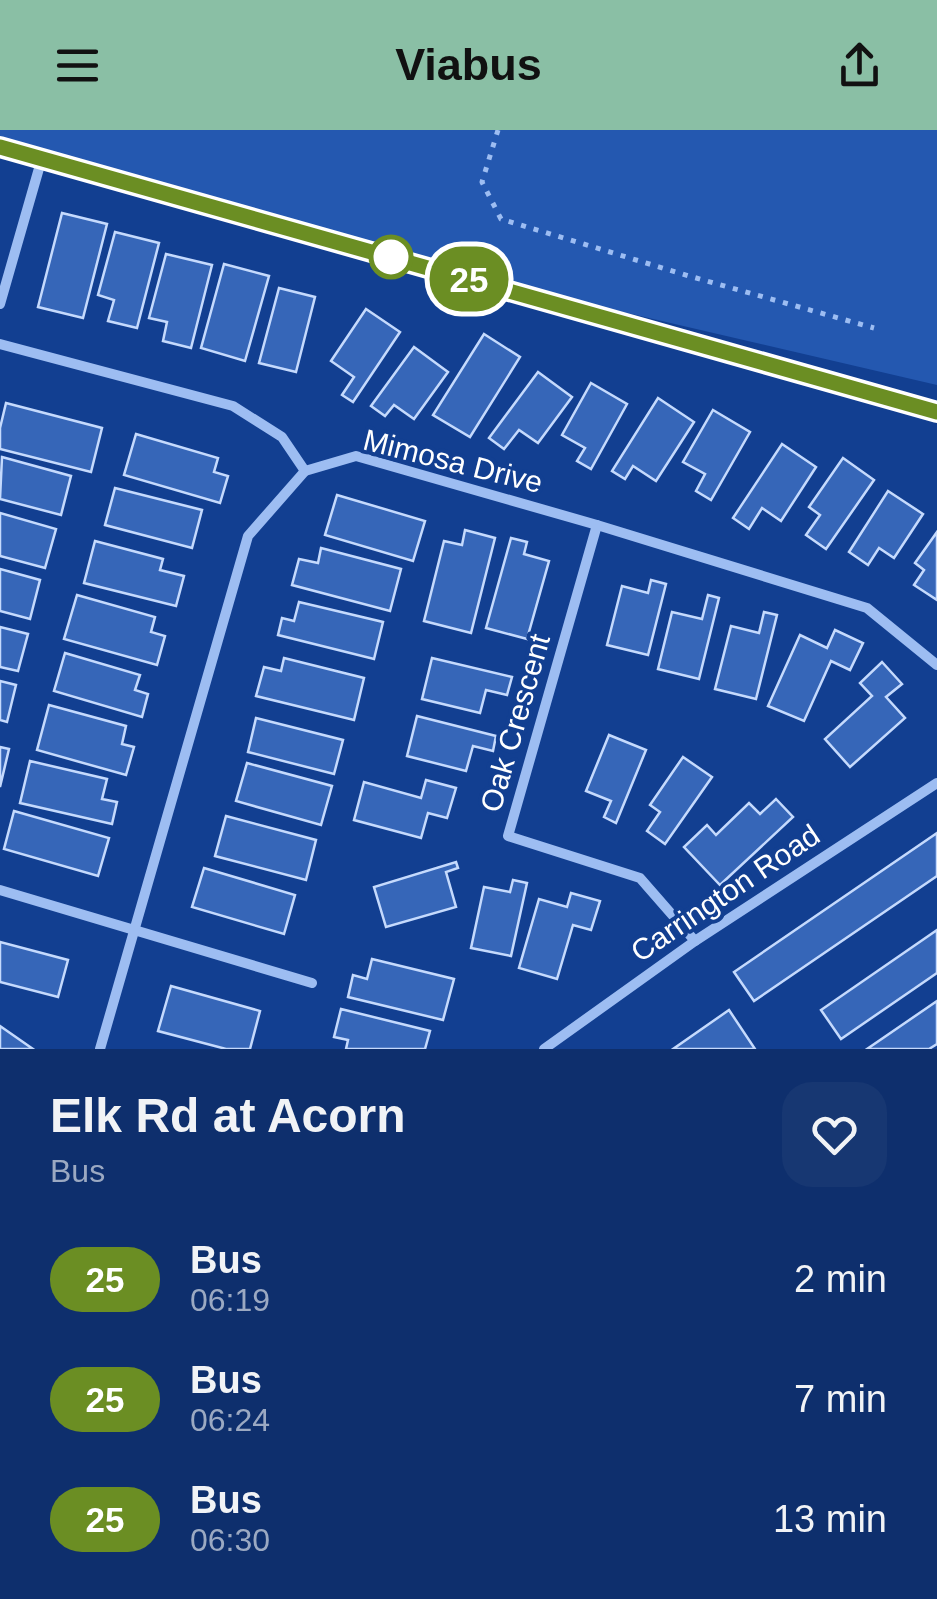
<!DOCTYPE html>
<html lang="en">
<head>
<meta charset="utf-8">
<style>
  :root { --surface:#0e2f6d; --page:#173772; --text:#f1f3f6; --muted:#9ba9c2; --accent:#8abfa5 }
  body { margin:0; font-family:Arial,sans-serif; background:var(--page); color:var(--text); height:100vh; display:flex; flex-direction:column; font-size:38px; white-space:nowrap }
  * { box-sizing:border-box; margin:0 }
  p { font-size:32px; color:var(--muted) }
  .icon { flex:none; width:55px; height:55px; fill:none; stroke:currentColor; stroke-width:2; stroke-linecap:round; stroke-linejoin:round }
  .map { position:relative; height:919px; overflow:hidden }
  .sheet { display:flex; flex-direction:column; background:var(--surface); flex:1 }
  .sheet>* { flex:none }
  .badge { padding:0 20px; border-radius:32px; font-size:35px; line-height:65px }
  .map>.badge { position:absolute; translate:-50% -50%; box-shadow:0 0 0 5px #fff }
  .round { display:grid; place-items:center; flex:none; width:105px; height:105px; border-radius:30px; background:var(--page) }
  .overview { display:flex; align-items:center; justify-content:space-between; height:170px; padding:0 50px }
  h1 { font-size:48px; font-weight:700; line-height:75px }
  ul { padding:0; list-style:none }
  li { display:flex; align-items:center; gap:30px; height:120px; padding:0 50px }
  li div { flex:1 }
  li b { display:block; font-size:38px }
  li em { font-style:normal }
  li .badge { min-width:110px; font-weight:700; text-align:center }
  header { display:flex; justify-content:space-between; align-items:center; height:130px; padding:0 50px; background:var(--accent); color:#111; font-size:45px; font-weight:700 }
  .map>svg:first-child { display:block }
</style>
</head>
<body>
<header><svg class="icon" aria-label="menu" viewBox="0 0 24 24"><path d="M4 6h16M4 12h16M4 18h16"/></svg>Viabus<svg class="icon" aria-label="share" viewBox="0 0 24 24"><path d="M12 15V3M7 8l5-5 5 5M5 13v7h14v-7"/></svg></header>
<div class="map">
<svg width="937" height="919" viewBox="0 0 937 919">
  <rect width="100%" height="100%" fill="#123f91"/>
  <!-- green -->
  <path fill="#2458b0" d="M0,0H937V255L240,93L0,16Z"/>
  <!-- building -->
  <g fill="#3666b8" stroke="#c5dafd" stroke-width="2.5">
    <path d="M62,83L107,94L83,188L38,177Z"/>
    <path d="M115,102L159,113L137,198L108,191L114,170L98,165Z"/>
    <path d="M166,124L212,135L191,218L163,211L167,192L149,188Z"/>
    <path d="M224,134L269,146L245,231L201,218Z"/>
    <path d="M279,158L315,167L296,242L259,233Z"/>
    <path d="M366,179L400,202L353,272L342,265L354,247L331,231Z"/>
    <path d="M484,204L520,227L470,307L433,285Z"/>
    <path d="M414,217L448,242L414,289L394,275L385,286L371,276Z"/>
    <path d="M538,242L572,267L538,313L519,300L504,319L489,308Z"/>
    <path d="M591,253L627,274L591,339L577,331L585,318L562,305Z"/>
    <path d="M658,268L694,292L656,351L633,336L625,349L612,341Z"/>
    <path d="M6,273L102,298L91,342L0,319V298Z"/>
    <path d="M713,280L750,302L711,370L696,361L705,344L683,332Z"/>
    <path d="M136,304L218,328L214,342L228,346L220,373L124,345Z"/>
    <path d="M782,314L816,337L781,391L762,378L749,399L733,388Z"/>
    <path d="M2,327L71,346L61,385L0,369Z"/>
    <path d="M843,328L874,350L826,419L806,405L820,385L809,377Z"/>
    <path d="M115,358L202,380L192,418L105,395Z"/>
    <path d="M888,361L923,384L894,428L879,418L868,435L849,422Z"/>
    <path d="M337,365L425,391L413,431L325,405Z"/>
    <path d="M0,383L56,399L45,438L0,426Z"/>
    <path d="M465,400L495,408L471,503L424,491L444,411L462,415Z"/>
    <path d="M937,402V470L914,455L924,440L915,433Z"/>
    <path d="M511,408L527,412L524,424L549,431L527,509L486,498Z"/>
    <path d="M95,411L163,429L160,440L184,446L176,476L84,453Z"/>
    <path d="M321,418L401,439L390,481L292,455L299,429L318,433Z"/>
    <path d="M0,439L40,450L30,489L0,481Z"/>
    <path d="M651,450L666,454L648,525L607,515L622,456L648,463Z"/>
    <path d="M77,465L155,487L151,502L165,506L157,535L64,509Z"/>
    <path d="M708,465L719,468L699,549L658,539L672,482L702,489Z"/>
    <path d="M299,472L383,492L374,529L278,505L282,488L294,491Z"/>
    <path d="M764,482L777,485L756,569L715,559L731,496L759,503Z"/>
    <path d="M0,497L28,504L18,541L0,537Z"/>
    <path d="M835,500L863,513L850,540L831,531L804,591L768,576L800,505L827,518Z"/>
    <path d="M65,523L140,545L135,560L148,564L142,587L54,561Z"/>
    <path d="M284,528L364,548L354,590L256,566L264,537L281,541Z"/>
    <path d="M432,528L512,547L507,565L486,560L480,583L422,569Z"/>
    <path d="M882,532L902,554L886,567L905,588L850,637L825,609L872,566L860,553Z"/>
    <path d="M0,551L16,555L7,592L0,590Z"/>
    <path d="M49,575L126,596L122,614L134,617L126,645L37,620Z"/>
    <path d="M417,586L496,606L493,621L473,616L466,641L407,626Z"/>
    <path d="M256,588L343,610L334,644L248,622Z"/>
    <path d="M609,605L646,620L616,693L604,687L611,671L586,661Z"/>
    <path d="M0,617L9,619L0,657Z"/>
    <path d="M683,627L712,647L665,714L647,701L660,682L650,675Z"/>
    <path d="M30,631L107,649L102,669L117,672L112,694L20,673Z"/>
    <path d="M247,633L332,656L321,695L236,671Z"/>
    <path d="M426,650L456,658L447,688L428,683L421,708L354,690L364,652L421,668Z"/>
    <path d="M776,669L793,687L720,755L684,717L707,695L716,705L749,673L760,684Z"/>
    <path d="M14,681L109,708L98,746L4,719Z"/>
    <path d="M226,686L316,710L306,750L215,726Z"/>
    <path d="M937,703V746L754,871L734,842Z"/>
    <path d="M456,732L458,738L446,742L456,777L386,797L374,757Z"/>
    <path d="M204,738L295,765L284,804L192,777Z"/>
    <path d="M513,750L527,753L511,826L471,818L484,757L510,762Z"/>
    <path d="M571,763L600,771L591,800L573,795L557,849L519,838L539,769L567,777Z"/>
    <path d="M937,800V843L841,909L821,880Z"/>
    <path d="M0,812L68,830L58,867L0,852Z"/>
    <path d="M372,829L454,849L443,890L348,867L353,845L367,849Z"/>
    <path d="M171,856L260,881L250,919H226L158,901Z"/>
    <path d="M937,871V914L929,919H867Z"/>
    <path d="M341,879L430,901L425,919H346L348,910L334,907Z"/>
    <path d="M729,880L755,919H673Z"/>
    <path d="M0,896L33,919H0Z"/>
  </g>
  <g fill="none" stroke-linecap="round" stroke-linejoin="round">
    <!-- path -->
    <path stroke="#9dbdf2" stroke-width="5" stroke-dasharray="5 8" stroke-linecap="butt" d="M498,0L482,52L501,89L689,146L874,198"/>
    <!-- minor -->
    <g stroke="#9dbdf2" stroke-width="10">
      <path d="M0,174L42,28"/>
      <path d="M0,214L233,276L282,307L305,341"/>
      <path d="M597,395L508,706L640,748L695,811"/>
      <path d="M0,760L312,853"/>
      <path d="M100,919L248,406L305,341L356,326L597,395L867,478L937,535"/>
      <path d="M544,919L695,811L937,653"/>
    </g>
    <!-- tertiary -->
    <path stroke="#9dbdf2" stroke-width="18" d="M0,16L937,282"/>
  </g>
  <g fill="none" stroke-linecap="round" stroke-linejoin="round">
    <defs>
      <path id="line" d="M0,17L937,282"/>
    </defs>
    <!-- line casing -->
    <use href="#line" stroke="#fff" stroke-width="22"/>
    <!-- line -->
    <use href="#line" stroke="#6b8e23" stroke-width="15"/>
  </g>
  <!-- markers -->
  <circle fill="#fff" stroke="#6b8e23" stroke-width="5" cx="391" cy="127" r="20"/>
  <g text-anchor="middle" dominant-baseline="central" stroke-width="8" stroke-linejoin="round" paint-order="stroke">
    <!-- street labels -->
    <g font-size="30" fill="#fff" stroke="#123f91">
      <text transform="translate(453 331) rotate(14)">Mimosa Drive</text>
      <text transform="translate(515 593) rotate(-74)">Oak Crescent</text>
      <text transform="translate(725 763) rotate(-34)">Carrington Road</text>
    </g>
  </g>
</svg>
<b class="badge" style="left:469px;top:149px;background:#6b8e23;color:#fff">25</b>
</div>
<section class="sheet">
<div class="overview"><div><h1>Elk Rd at Acorn</h1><p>Bus</p></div><a class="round"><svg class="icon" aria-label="heart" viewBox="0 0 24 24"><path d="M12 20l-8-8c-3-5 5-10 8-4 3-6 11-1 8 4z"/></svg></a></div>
<ul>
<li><span class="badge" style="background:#6b8e23;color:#fff">25</span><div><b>Bus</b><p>06:19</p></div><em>2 min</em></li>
<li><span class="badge" style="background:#6b8e23;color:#fff">25</span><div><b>Bus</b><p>06:24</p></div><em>7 min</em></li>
<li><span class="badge" style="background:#6b8e23;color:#fff">25</span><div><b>Bus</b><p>06:30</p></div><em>13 min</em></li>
</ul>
</section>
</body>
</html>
